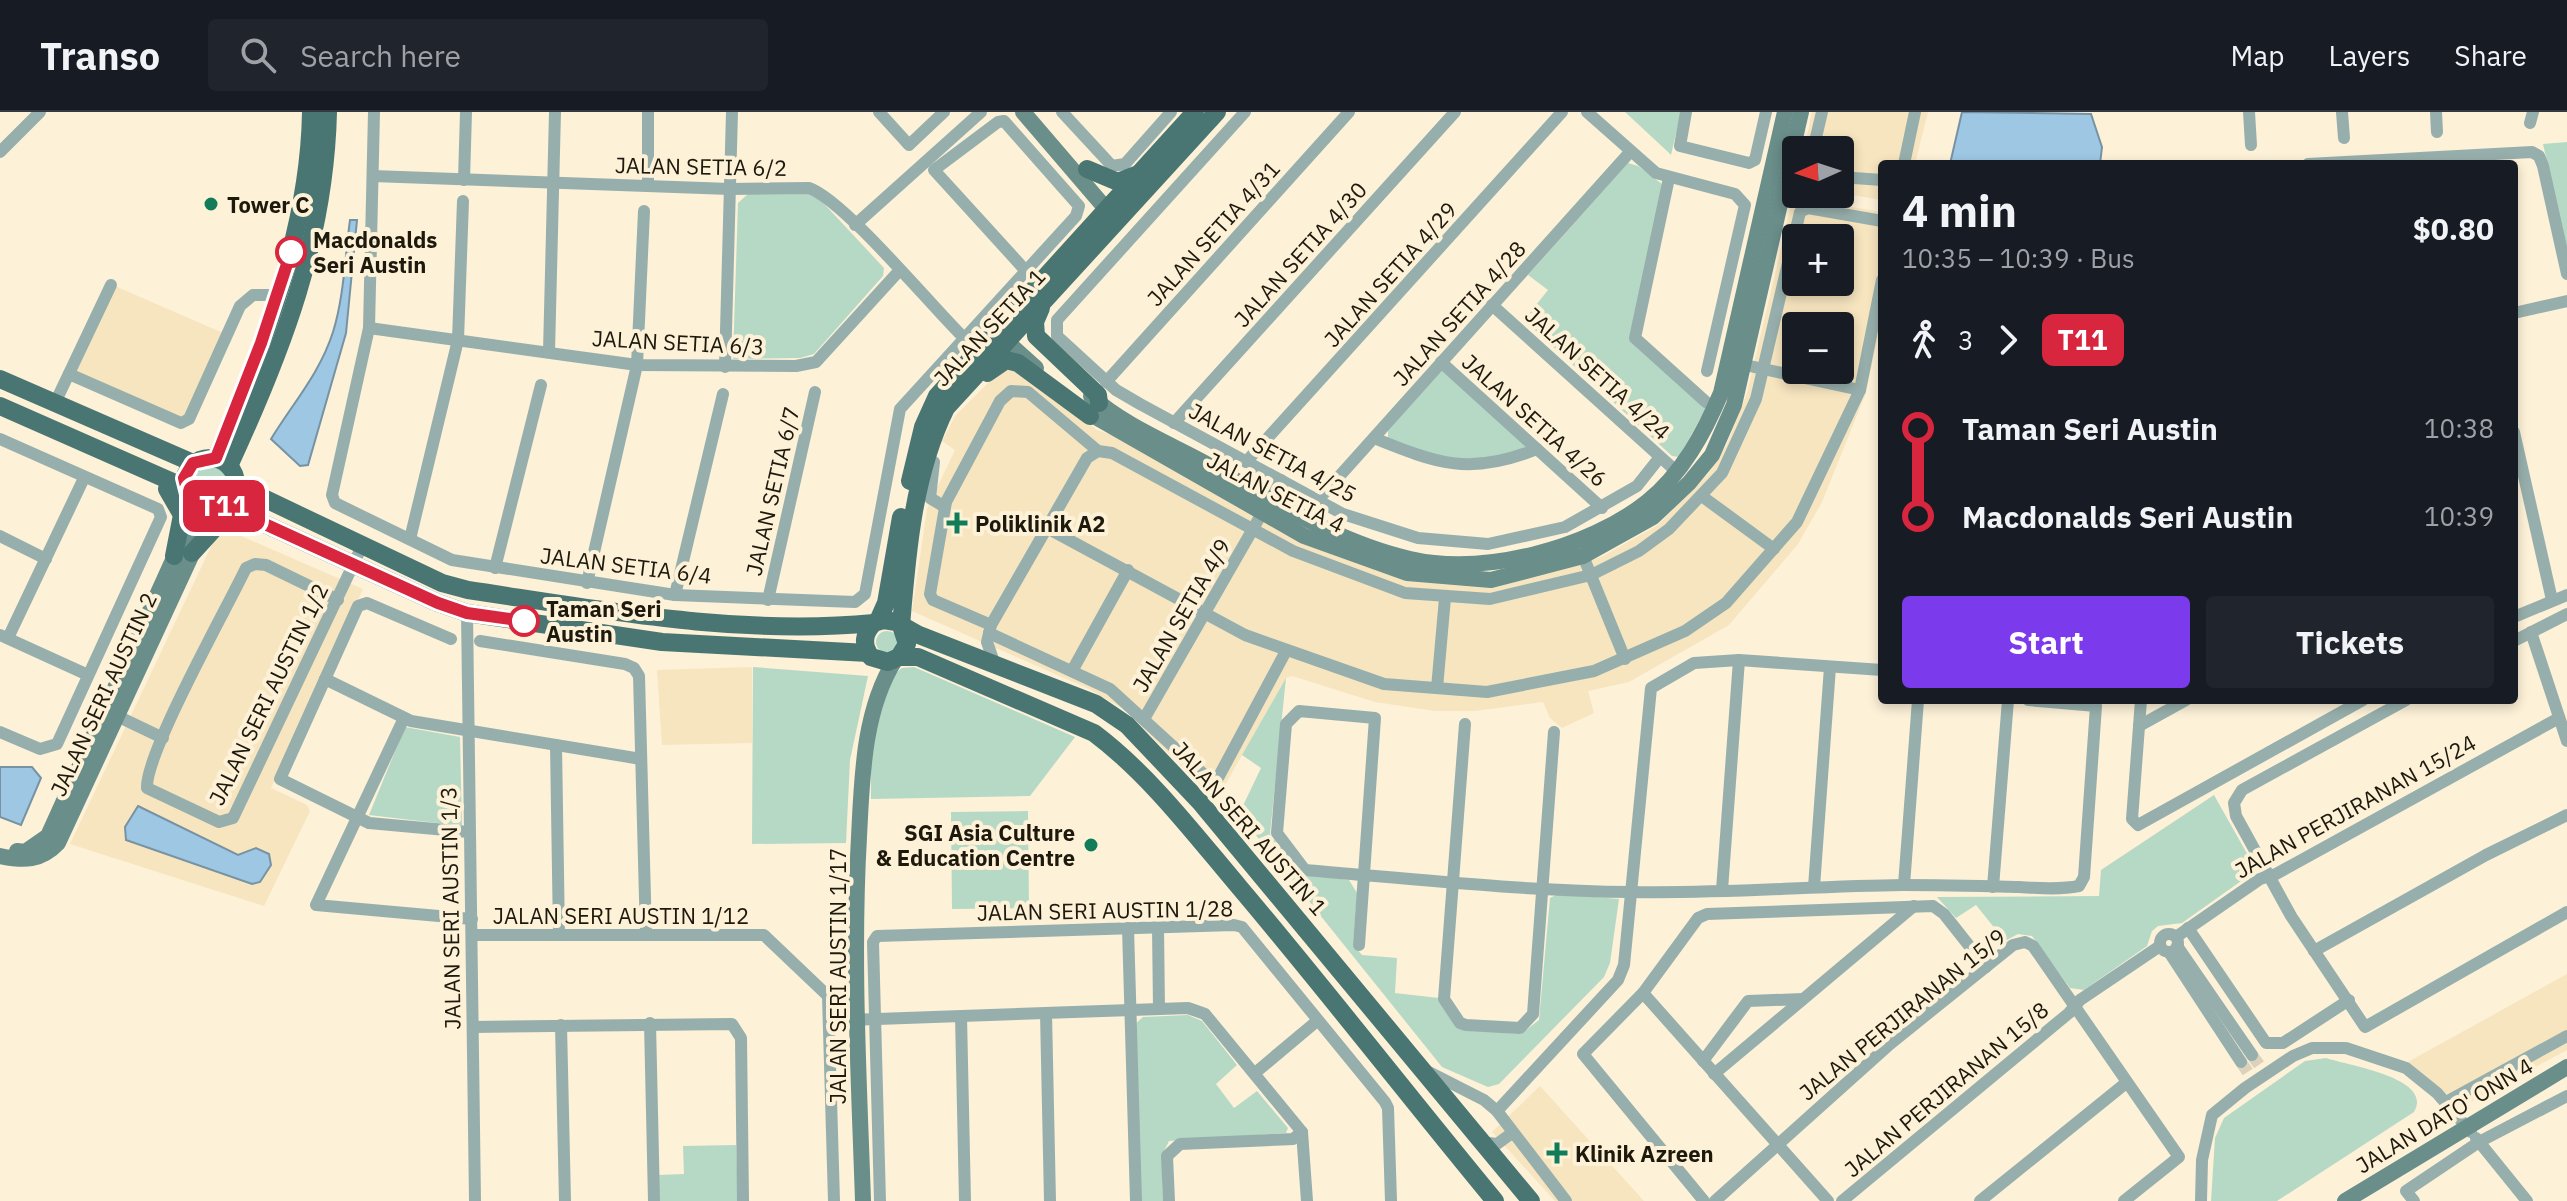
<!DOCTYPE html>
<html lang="en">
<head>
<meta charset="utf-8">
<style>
  :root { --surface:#171b24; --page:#20242c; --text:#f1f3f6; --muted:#9ea1a6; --line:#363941; --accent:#7c3aed }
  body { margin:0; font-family:"IBM Plex Sans",sans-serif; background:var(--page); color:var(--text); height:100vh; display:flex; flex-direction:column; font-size:30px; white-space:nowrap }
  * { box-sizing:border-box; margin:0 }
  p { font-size:26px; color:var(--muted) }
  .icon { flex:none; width:44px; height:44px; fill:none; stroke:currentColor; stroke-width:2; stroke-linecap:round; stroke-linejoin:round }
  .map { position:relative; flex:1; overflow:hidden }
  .side { position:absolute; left:1878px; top:48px; width:640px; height:544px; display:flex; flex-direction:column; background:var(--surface); border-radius:8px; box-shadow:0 4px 12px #0003 }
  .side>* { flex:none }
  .badge { padding:0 16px; border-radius:12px; font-size:28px; line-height:52px }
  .needle { width:52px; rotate:267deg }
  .tools { position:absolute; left:1782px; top:24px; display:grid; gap:16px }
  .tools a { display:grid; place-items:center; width:72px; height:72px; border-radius:8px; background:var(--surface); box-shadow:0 4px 12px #0003; font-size:40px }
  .map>.badge { position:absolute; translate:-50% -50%; box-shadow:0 0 0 4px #fff }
  .legs { display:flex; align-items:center; gap:12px; height:88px; padding:0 24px; font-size:26px }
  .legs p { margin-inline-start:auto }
  .head { display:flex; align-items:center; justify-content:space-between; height:136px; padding:0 24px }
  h1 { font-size:44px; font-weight:800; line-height:60px }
  .primary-button { display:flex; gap:16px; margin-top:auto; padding:16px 24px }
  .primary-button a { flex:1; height:92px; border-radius:8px; background:var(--accent); color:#fff; font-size:32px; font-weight:800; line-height:92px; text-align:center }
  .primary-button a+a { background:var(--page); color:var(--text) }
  ul { padding:0 24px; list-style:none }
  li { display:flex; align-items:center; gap:28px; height:88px; font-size:30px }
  li i { display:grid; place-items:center; width:12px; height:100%; margin:0 10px; background:currentColor }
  li i::after { content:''; width:20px; height:20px; margin:-10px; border:6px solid; border-radius:50%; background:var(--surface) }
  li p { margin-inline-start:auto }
  li:first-child i { background:linear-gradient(#0000 50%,currentColor 0) }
  li:last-child i { background:linear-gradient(currentColor 50%,#0000 0) }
  header { display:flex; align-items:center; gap:48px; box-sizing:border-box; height:112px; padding:0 40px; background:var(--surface); border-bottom:2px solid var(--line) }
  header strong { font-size:38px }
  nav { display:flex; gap:44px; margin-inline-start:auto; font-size:28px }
  .search { width:560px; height:72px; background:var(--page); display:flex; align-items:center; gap:20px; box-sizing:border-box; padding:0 28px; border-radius:8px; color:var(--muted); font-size:30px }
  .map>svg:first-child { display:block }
</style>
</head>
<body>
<header>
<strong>Transo</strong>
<div class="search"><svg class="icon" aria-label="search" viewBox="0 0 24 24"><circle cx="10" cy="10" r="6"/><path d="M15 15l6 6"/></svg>Search here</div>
<nav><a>Map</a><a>Layers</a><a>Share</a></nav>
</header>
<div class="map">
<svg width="2567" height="1089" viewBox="0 0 2567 1089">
  <rect width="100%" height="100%" fill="#fdf1d8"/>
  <!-- built -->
  <g fill="#f7e5bf" fill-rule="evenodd">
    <path d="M1812,0H1928L1915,52H1882V88L1840,81V38H1804Z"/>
    <path d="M1793,85L1882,100V205L1866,281L1822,390L1798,432L1729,513L1629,570L1588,579L1594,601L1562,616L1550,606L1543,590L1474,599H1435L1375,590L1292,564L1286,566L1216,689L1125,598L1089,577L912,499L927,397L955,338L942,329L955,304L1003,256L1018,255L1097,318L1121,326L1299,428L1451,472L1579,453L1603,444L1658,413L1708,362L1727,332L1747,281ZM1796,126H1840V170H1796ZM1796,214H1840V258H1796Z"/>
    <path d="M115,174L223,221L186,305L176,307L74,260Z"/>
    <path d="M225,417L363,477L271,676L307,693L310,699L264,794L70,732L217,422Z"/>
    <path d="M752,555V631L662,633L657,558Z"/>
    <path d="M2567,862V938L2463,994L2406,951Z"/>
    <path d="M1540,974L1644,1089H1555L1492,1020Z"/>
  </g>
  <!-- green -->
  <g fill="#b6d9c6">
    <path d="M1625,0H1681L1671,43L1667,39Z"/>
    <path d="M2567,30V138L2543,32Z"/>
    <path d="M1628,51L1638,54L1662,72L1631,223L1706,296L1679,345L1672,344L1524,208L1548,178L1528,163Z"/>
    <path d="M749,81L815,82L884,156L883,164L814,242L800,246L733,247L738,91Z"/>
    <path d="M1441,258L1528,333C1488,362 1429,343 1388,327V316Z"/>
    <circle cx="210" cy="371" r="20"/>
    <circle cx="887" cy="530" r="11"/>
    <path d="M753,555L868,564L850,648L846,731L752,732Z"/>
    <path d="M914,555L1075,625L1030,684L871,687V634L892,564L902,556Z"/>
    <path d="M1286,566L1270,722L1300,762L1349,768L1357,781L1353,833L1362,843L1397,846L1395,881L1439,886L1443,896L1463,917L1521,922L1539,908L1550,786L1558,782L1619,787L1610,851L1604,865L1499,972L1488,975L1442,955L1239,702L1261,656L1242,643Z"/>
    <path d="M405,615L460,625L462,714L369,703Z"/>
    <path d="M2214,683L2254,754L2251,762L2182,811L2158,814L2152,819L2147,834L2084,878L2070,876L2032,824L2018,822L2005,829L1976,793L1956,806L1937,785L2099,784L2101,758Z"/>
    <path d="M1028,699L1029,796L952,797L951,700Z"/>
    <path d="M1188,903L1202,909L1237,953L1216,972L1234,996L1257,979L1288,1016L1286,1021L1169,1029L1162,1043L1163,1089H1141L1135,912L1143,905Z"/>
    <path d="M2326,946C2350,954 2434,966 2414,1000L2277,1089H2211L2215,1026L2224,1006L2305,949Z"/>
    <path d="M736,1033L738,1089H659L658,1063L684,1062L683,1034Z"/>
  </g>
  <!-- water -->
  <g fill="#9dc7e3" stroke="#7793a3" stroke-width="2">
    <path d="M1962,0L2091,2L2102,35L2100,52H1950Z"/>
    <path d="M350,108H357L346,221L308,353L300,354L271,327C293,291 320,261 333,220C344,185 345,144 350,108Z"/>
    <path d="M0,655H32L41,666L21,713L0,705Z"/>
    <path d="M138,694L238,743L256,736L269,742L271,753L260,770L252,772L126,728L125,715Z"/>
  </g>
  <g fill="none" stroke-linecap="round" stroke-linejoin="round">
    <!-- street-tunnel -->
    <g stroke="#dcd1ba" stroke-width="12" stroke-dasharray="12 6" stroke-linecap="butt">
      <path d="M2252,943L2260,954"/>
      <path d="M2241,950L2249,962"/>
    </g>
    <!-- street -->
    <g stroke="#97afac" stroke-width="12">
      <path d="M374,0L369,216L332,383L335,391L452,448L675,483L855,490L865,482L900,297L1076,104L1079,94L1004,9L998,10L934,58L1026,159"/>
      <path d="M879,0L909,33L944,0"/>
      <path d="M1062,0L1112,54L1125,52L1171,0"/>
      <path d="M1245,0L1057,208V224L1116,278L1140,292L1343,402L1418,426L1488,432L1565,415L1637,374L1660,345"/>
      <path d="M1587,0L1656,61L1735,82L1745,93L1707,259"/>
      <path d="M1686,0L1680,34L1749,51L1755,48L1766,0"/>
      <path d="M2249,0L2251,33"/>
      <path d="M2342,0L2344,26"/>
      <path d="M2436,0L2437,20"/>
      <path d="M2530,11L2533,0"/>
      <path d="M1813,38L1822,0"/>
      <path d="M0,40L40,0"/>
      <path d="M1904,52L1915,0"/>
      <path d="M2308,52L2532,40L2539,44L2543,54L2567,162"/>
      <path d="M373,64L730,77L809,76C844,88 932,195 965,227"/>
      <path d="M1840,65L1882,68"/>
      <path d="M1669,66L1635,226L1706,290"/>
      <path d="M464,68L466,0"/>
      <path d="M648,74V0"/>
      <path d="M855,113L981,0"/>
      <path d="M1492,193L1676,359"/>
      <path d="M2514,201L2567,189"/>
      <path d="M369,216L637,253L796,254L816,250L899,159"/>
      <path d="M549,240L555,0"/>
      <path d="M1441,250L1602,396"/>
      <path d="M1736,251L1860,278"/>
      <path d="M725,255L732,0"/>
      <path d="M69,262L181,311L189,307L240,194L253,183H278"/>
      <path d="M1106,270L1349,0"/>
      <path d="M55,291L111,173"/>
      <path d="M1174,311L1455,0"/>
      <path d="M2514,320L2552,488"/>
      <path d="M1374,326C1438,352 1470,364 1537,337"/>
      <path d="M0,327L158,397L161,405L57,632L40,637L0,620"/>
      <path d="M1098,339L1112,341L1293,439L1405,481L1490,487L1591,463L1639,439L1669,417L1722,361L1756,287L1800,100L1808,96L1882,109"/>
      <path d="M934,350L930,386L945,395"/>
      <path d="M1246,350L1562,0"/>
      <path d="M1703,385L1774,437"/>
      <path d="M1318,388L1630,40"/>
      <path d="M1047,416L1245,523L1384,572L1487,580L1594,559L1685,519L1726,491L1797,410L1860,278L1882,168"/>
      <path d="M0,424L46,447"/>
      <path d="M410,427L458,228L463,89"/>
      <path d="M1581,439L1625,547"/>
      <path d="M495,456L541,273"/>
      <path d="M587,471L637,253L644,99"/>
      <path d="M675,483L723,282"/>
      <path d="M338,488L266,453L255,452L246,456C227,496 145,642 147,676L219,710L233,706L363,432"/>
      <path d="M768,488L815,280"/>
      <path d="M467,501L475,1089"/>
      <path d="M2514,505L2567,483"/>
      <path d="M991,513L933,488L930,482L946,390L1000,289L1011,279L1028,280L1098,339"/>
      <path d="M2531,520L2567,629"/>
      <path d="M989,521L1110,577L1211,669L1218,666L1286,539"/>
      <path d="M0,523L88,563"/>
      <path d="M8,526L84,366"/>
      <path d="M451,527L367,491L358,494L280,667L369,711L468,720"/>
      <path d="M480,529L625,552L634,556L639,564L646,823"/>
      <path d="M2514,529L2567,502"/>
      <path d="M995,553L987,530L991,513L1087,346L1098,339"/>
      <path d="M1072,559L1128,458"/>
      <path d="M325,567L411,609L641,647"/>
      <path d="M1437,576L1445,486"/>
      <path d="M2141,588L2132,707L2138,713L2363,588"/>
      <path d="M2406,588L2242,678L2234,691L2236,704L2291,804L2365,915L2567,800"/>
      <path d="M117,604L163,626"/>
      <path d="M404,606L316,793L472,807"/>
      <path d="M1144,607L1281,368"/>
      <path d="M1465,612L1444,887L1460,911L1466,913L1520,916L1533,902L1554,620"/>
      <path d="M2139,614L2186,588"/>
      <path d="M556,633L559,823"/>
      <path d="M1904,773L1918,588"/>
      <path d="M1814,775L1830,555"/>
      <path d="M1993,775L2008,588"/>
      <path d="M1722,778L1739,548"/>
      <path d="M1128,816L1136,1089"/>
      <path d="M1158,816L1159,897"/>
      <path d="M2188,816L2266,931H2283L2349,888"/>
      <circle cx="2169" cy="831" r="9"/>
      <path d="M472,823H764L828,884L834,1089"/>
      <path d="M2176,825L2260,767L2276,762L2559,606"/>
      <path d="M1359,833L1375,606L1299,599L1286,612L1277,721L1305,758C1413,767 1523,779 1631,780C1722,782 1813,774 1903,773C1942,773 1980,774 2019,775C2038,776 2059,778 2079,774L2084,765L2096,594L2028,588"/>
      <path d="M2177,834L2252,943"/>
      <path d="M2314,839L2486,743L2567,703"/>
      <path d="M2169,840L2241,950"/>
      <path d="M1643,881L1828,1089"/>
      <path d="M1046,901L1050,1089"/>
      <path d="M961,904L965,1089"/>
      <path d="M849,908L1188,896L1205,902L1302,1020L1307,1089"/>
      <path d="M650,911L654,1089"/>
      <path d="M561,913L565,1089"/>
      <path d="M473,915L732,912L741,926L743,1089"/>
      <path d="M1703,949L1748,889L1803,887"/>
      <path d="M1429,960L1484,988L1497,999L1566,1089"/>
      <path d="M1255,961L1317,909"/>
      <path d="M1714,962L1914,794"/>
      <path d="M2446,990L2567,924"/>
      <path d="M1497,999L1618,868L1624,853L1651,576L1694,551L1739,548L1882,558"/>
      <path d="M2476,1026L2527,1089"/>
      <path d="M1481,1030L1497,1032L1512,1021"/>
      <path d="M880,1089L873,830L877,824L1234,813L1242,815L1385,990L1388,996L1391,1089"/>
      <path d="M1169,1089L1167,1044L1180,1032L1293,1027L1302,1020"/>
      <path d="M1704,1089L1583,942L1643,881L1698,806L1707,802L1933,794L1944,802L1986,855"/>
      <path d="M1715,1089L1890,932L2013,833L2025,830L2033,834L2179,1045L2124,1089"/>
      <path d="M1842,1089L2069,901L2080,888L2160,834"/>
      <path d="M1980,1089L2126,971"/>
      <path d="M2201,1089L2202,1048L2212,1003L2245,976L2293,944L2312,936H2346L2406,956L2437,981L2471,1020"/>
      <path d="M2414,1089L2406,1079L2479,1030L2567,984"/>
    </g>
    <!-- secondary -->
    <g stroke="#6a8e8a" stroke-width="16">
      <path d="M1023,0L1113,105"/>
      <path d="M997,221L1036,256"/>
      <path d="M1091,284C1124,314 1173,333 1212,355C1275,390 1339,431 1410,447C1483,464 1588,437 1647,390C1682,362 1704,321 1721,281L1785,0"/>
      <path d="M1080,296L1304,424L1407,461L1491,468L1583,444L1653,405L1689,371L1712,343L1734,293L1801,0"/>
      <path d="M17,739L25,740L48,724L197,395"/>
      <path d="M0,744C24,749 41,749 58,731L212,399"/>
      <path d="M863,1089C859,968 852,846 859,725C862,666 863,599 895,548"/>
      <path d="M2345,1089L2567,955"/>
    </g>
    <!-- primary -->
    <g stroke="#497672" stroke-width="18">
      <path d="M1087,57L1118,70L1136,63"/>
      <path d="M1041,196L1035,210L1036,224L1098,283L1099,291"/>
      <path d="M987,261L1006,248L1018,251L1090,304"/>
      <path d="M0,267L193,351"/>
      <path d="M0,294L184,375"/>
      <circle cx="210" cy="372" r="26"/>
      <path d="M216,346C262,235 309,122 311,0"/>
      <path d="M229,354C282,239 325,129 328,0"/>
      <path d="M910,369L923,315L937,284L1195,0"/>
      <path d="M236,373L442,471L468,478C602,498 739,524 874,511"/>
      <path d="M167,377L182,403L174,444"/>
      <path d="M225,394L438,491L467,501L662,530L868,541"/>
      <path d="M192,441L225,405L239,404"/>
      <path d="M878,509L886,491L901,405"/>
      <path d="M901,514L907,532L899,545L888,550L871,545C862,533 863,521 874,511L884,508L896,510L919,523L1096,592L1127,613L1200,690L1531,1089"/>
      <path d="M901,514C907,441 913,363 946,296L1217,0"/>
      <path d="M899,545H918L1094,621C1150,663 1195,723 1240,776C1327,879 1409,985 1495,1089"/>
    </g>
  </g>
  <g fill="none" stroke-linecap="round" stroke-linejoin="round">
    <defs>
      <path id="line-1" d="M291,140L261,231L216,346L193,351L184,366L190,390L204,398L225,394L438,491L467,501L524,509"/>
    </defs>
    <!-- line-1 casing -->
    <use href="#line-1" stroke="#fff" stroke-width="18"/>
    <!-- line-1 -->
    <use href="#line-1" stroke="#d7263d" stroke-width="12"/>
  </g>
  <!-- markers -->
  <g fill="#107d58" stroke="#fdf1d8" stroke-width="3">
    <circle cx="211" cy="92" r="8"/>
    <path d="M953 399h8v8h8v8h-8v8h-8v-8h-8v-8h8z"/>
    <circle cx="1091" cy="733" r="8"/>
    <path d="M1553 1029h8v8h8v8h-8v8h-8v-8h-8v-8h8z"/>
  </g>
  <g fill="#fff" stroke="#d7263d" stroke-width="4">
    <circle cx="291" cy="140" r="14"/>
    <circle cx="524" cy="509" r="14"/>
  </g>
  <g text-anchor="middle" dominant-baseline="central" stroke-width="8" stroke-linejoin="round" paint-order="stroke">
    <!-- street labels -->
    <g font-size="22" fill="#1e190d" stroke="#fdf1d8">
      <text transform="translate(701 54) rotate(1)">JALAN SETIA 6/2</text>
      <text transform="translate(1213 121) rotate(-48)">JALAN SETIA 4/31</text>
      <text transform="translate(1300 142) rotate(-48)">JALAN SETIA 4/30</text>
      <text transform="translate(1390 162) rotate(-48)">JALAN SETIA 4/29</text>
      <text transform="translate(1459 201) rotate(-48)">JALAN SETIA 4/28</text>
      <text transform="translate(989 215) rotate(-47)">JALAN SETIA 1</text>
      <text transform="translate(678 230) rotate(3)">JALAN SETIA 6/3</text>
      <text transform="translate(1598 261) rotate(42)">JALAN SETIA 4/24</text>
      <text transform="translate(1535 308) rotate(42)">JALAN SETIA 4/26</text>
      <text transform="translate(1273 340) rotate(28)">JALAN SETIA 4/25</text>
      <text transform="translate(772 379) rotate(-77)">JALAN SETIA 6/7</text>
      <text transform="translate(1276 380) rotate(27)">JALAN SETIA 4</text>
      <text transform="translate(626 453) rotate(7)">JALAN SETIA 6/4</text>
      <text transform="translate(1181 503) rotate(-60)">JALAN SETIA 4/9</text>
      <text transform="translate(103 582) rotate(-65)">JALAN SERI AUSTIN 2</text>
      <text transform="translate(268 582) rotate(-64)">JALAN SERI AUSTIN 1/2</text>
      <text transform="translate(2355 694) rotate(-29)">JALAN PERJIRANAN 15/24</text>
      <text transform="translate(1250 716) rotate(49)">JALAN SERI AUSTIN 1</text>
      <text transform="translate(450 796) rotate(-91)">JALAN SERI AUSTIN 1/3</text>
      <text transform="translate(1105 798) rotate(-1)">JALAN SERI AUSTIN 1/28</text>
      <text x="621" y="803">JALAN SERI AUSTIN 1/12</text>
      <text transform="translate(837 864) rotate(-90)">JALAN SERI AUSTIN 1/17</text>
      <text transform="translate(1902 902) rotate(-39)">JALAN PERJIRANAN 15/9</text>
      <text transform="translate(1946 977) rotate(-40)">JALAN PERJIRANAN 15/8</text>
      <text transform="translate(2444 1003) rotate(-31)">JALAN DATO' ONN 4</text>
    </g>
    <!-- poi labels -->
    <g font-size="22" font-weight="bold" fill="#1e190d" stroke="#fdf1d8" text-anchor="start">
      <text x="227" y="92">Tower C</text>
      <text x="975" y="411">Poliklinik A2</text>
      <text x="1075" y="720" text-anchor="end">SGI Asia Culture<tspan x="1075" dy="25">&amp; Education Centre</tspan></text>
      <text x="1575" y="1041">Klinik Azreen</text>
    </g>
    <!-- stop labels -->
    <g font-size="22" font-weight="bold" fill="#1e190d" stroke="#fdf1d8" text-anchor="start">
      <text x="313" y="127">Macdonalds<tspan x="313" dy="25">Seri Austin</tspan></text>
      <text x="546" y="496">Taman Seri<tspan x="546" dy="25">Austin</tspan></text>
    </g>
  </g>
</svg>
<div class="tools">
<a><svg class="needle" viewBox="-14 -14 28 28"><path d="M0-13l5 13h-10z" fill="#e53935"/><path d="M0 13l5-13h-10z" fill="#9ea1a6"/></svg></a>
<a>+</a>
<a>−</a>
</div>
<b class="badge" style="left:224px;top:394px;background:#d7263d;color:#fff">T11</b>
<section class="side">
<div class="head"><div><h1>4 min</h1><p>10:35 – 10:39 · Bus</p></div><b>$0.80</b></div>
<div class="legs"><svg class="icon" aria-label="walk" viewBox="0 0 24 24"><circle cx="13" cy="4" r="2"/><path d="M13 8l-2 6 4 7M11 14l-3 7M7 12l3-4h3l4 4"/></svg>3<svg class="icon" aria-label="forward" viewBox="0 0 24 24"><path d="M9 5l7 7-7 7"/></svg><b class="badge" style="background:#d7263d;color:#fff">T11</b></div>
<ul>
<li><i style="color:#d7263d"></i><b>Taman Seri Austin</b><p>10:38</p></li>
<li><i style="color:#d7263d"></i><b>Macdonalds Seri Austin</b><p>10:39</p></li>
</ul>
<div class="primary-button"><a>Start</a><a>Tickets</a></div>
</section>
</div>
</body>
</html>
